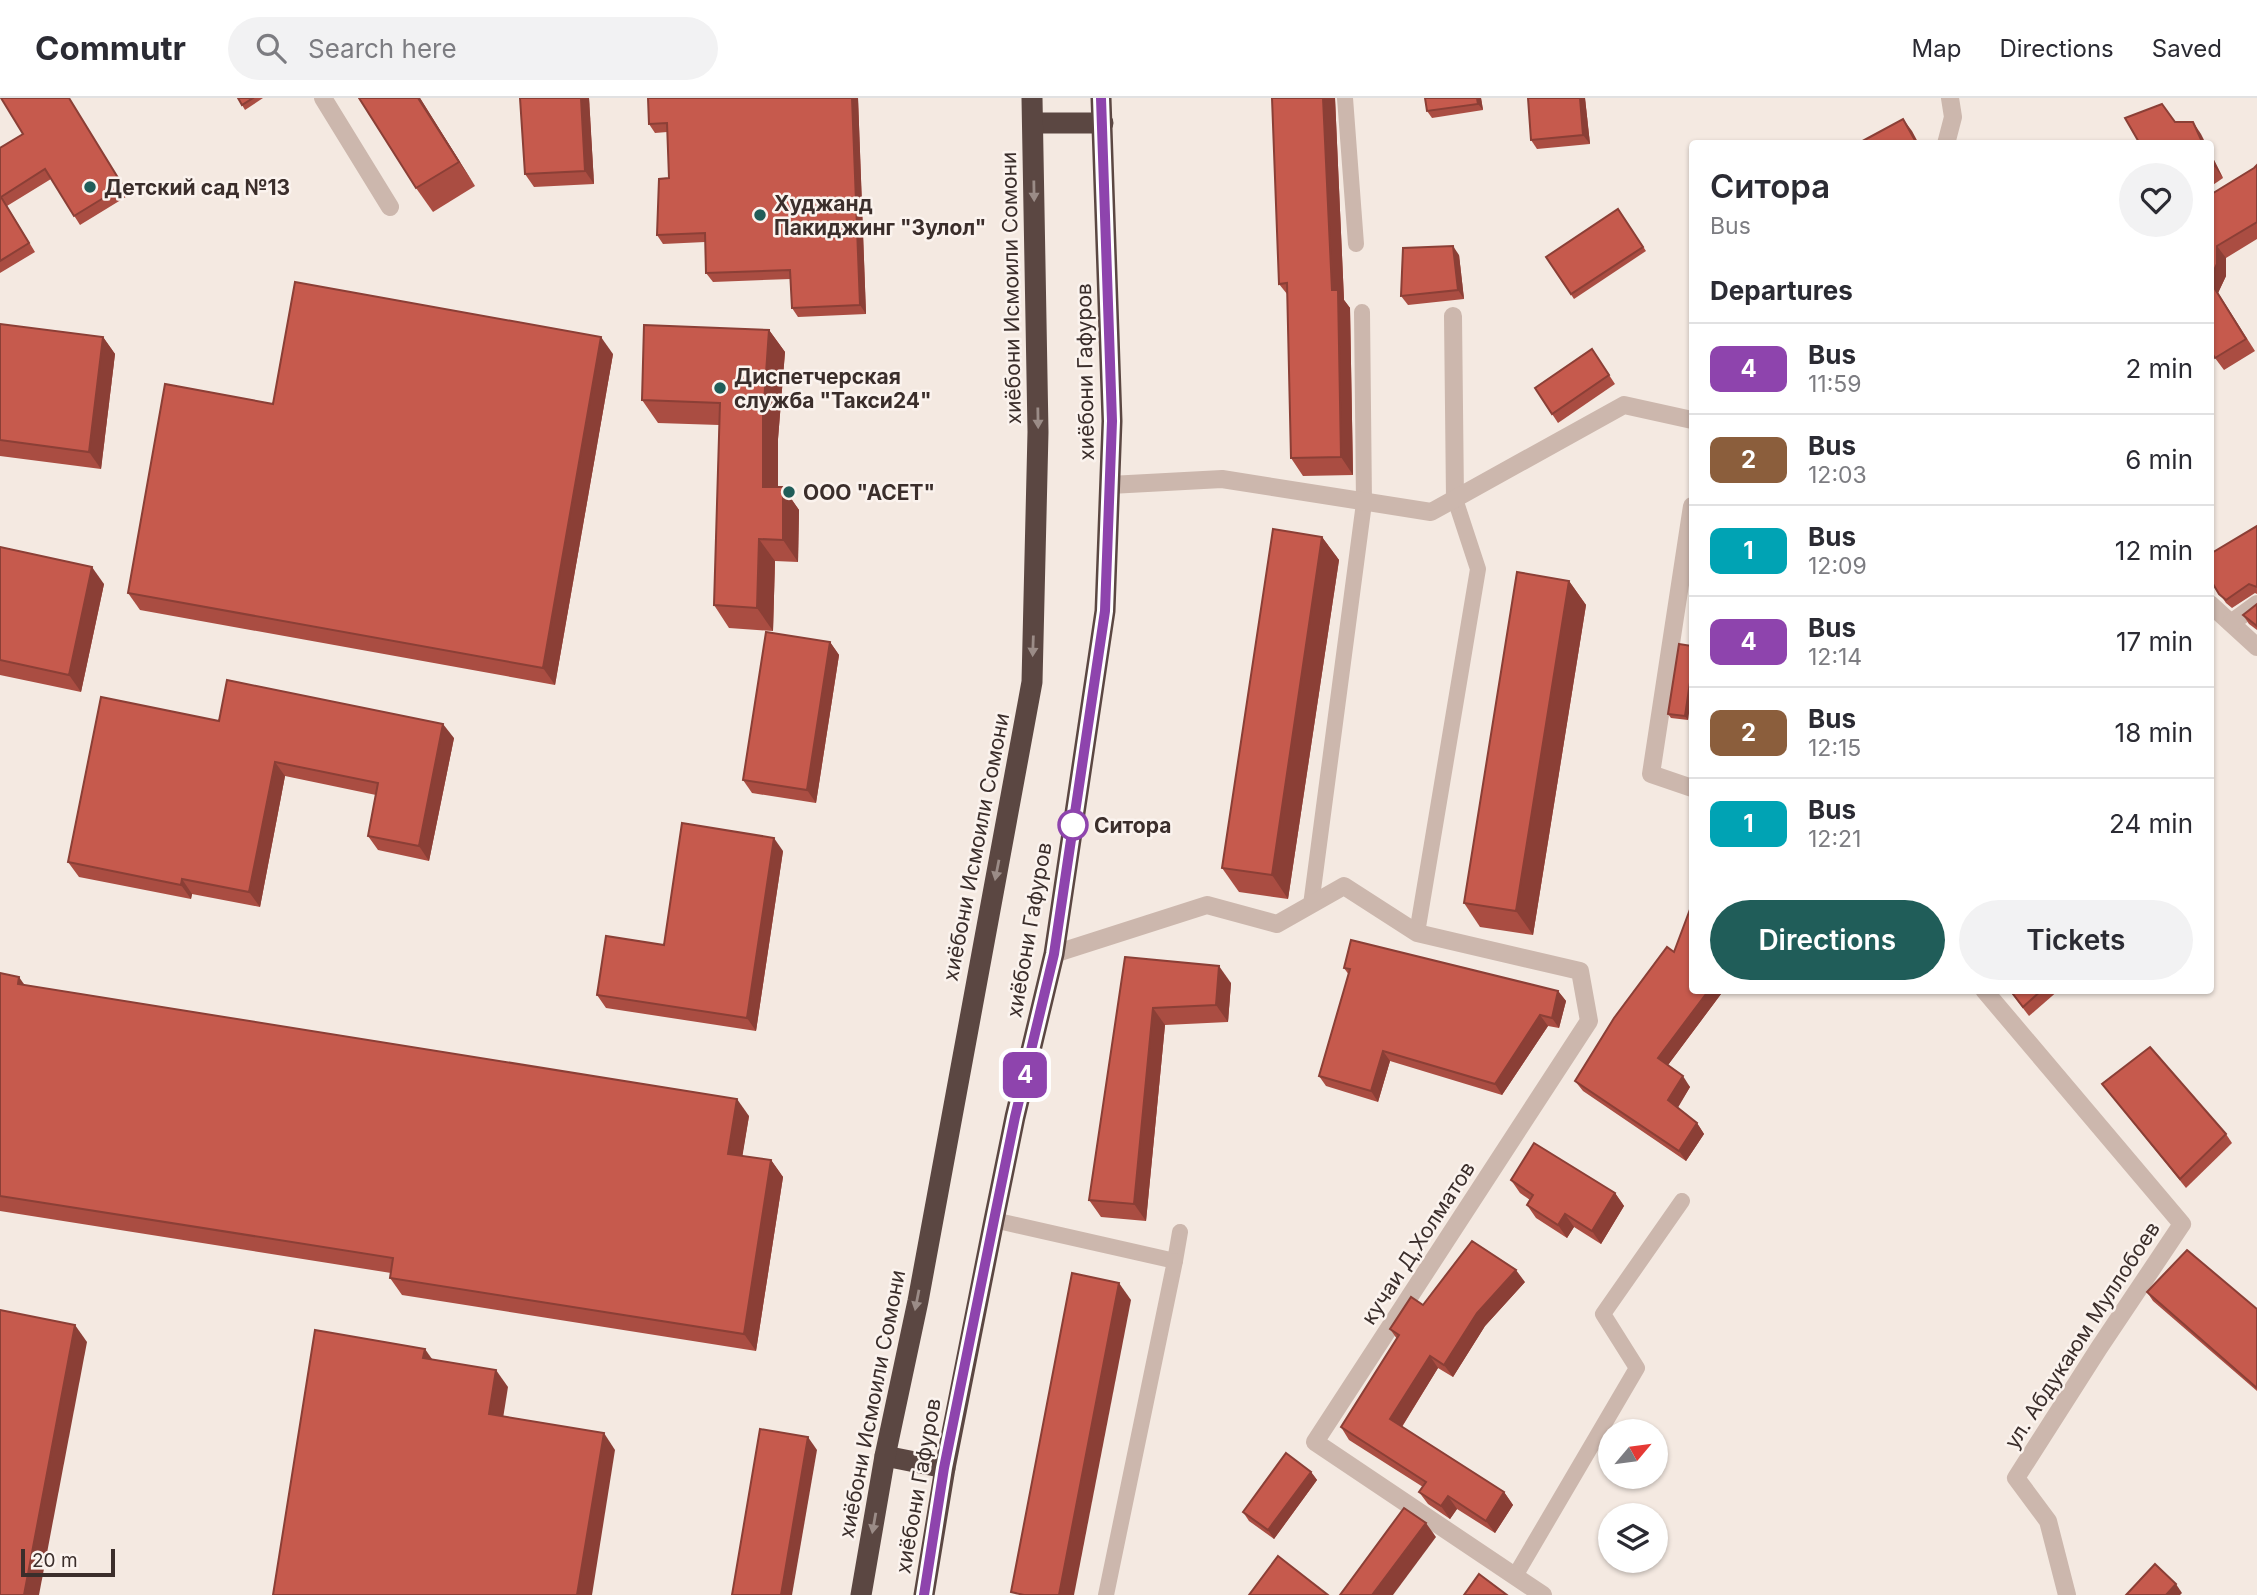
<!DOCTYPE html>
<html lang="en">
<head>
<meta charset="utf-8">
<style>
  :root { --surface:#fff; --page:#f2f2f3; --text:#2b2b33; --muted:#7c7c81; --line:#e1e1e2; --accent:#205d59 }
  body { margin:0; font-family:Inter,sans-serif; background:var(--page); color:var(--text); height:100vh; display:flex; flex-direction:column; font-size:26px; white-space:nowrap }
  * { box-sizing:border-box; margin:0 }
  p { font-size:23px; color:var(--muted) }
  .icon { flex:none; width:38px; height:38px; fill:none; stroke:currentColor; stroke-width:2; stroke-linecap:round; stroke-linejoin:round }
  .map { position:relative; flex:1; overflow:hidden }
  .drawer { position:absolute; left:1689px; top:42px; width:525px; height:854px; display:flex; flex-direction:column; background:var(--surface); border-radius:7px; box-shadow:0 2px 5px #0004 }
  .drawer>* { flex:none }
  .badge { padding:0 14px; border-radius:10px; font-size:24px; line-height:46px }
  .needle { width:46px; rotate:61deg }
  .buttons { position:absolute; left:1598px; top:1321px; display:grid; gap:14px }
  .buttons a { display:grid; place-items:center; width:70px; height:70px; border-radius:50%; background:var(--surface); box-shadow:0 2px 5px #0004; font-size:35px }
  .scale { position:absolute; left:21px; bottom:18px; width:94px; box-sizing:border-box; padding-left:7px; border:4px solid #3b2e2b; border-top:0; font-size:19px; line-height:24px; white-space:nowrap; color:#3b2e2b; -webkit-text-stroke:5px #fbf3ee; paint-order:stroke }
  .map>.badge { position:absolute; translate:-50% -50%; box-shadow:0 0 0 4px #fff }
  h2 { padding:0 21px; font-size:26px; line-height:63px }
  .round { display:grid; place-items:center; flex:none; width:74px; height:74px; border-radius:37px; background:var(--page) }
  .overview { display:flex; align-items:center; justify-content:space-between; height:119px; padding:0 21px }
  h1 { font-size:33px; font-weight:600; line-height:52px }
  .action { display:flex; gap:14px; margin-top:auto; padding:14px 21px }
  .action a { flex:1; height:80px; border-radius:42px; background:var(--accent); color:#fff; font-size:28px; font-weight:600; line-height:80px; text-align:center }
  .action a+a { background:var(--page); color:var(--text) }
  ul { padding:0; list-style:none }
  li { display:flex; align-items:center; gap:21px; height:91px; padding:0 21px; border-top:2px solid var(--line) }
  li div { flex:1 }
  li b { display:block; font-size:26px }
  li em { font-style:normal }
  li .badge { min-width:77px; font-weight:700; text-align:center }
  header { display:flex; align-items:center; gap:42px; box-sizing:border-box; height:98px; padding:0 35px; background:var(--surface); border-bottom:2px solid var(--line) }
  header strong { font-size:33px }
  nav { display:flex; gap:38px; margin-inline-start:auto; font-size:24px }
  .search { width:490px; height:63px; background:var(--page); display:flex; align-items:center; gap:18px; box-sizing:border-box; padding:0 24px; border-radius:38px; color:var(--muted); font-size:26px }
  .map>svg:first-child { display:block }
</style>
</head>
<body>
<header>
<strong>Commutr</strong>
<div class="search"><svg class="icon" aria-label="search" viewBox="0 0 24 24"><circle cx="10" cy="10" r="6"/><path d="M15 15l6 6"/></svg>Search here</div>
<nav><a>Map</a><a>Directions</a><a>Saved</a></nav>
</header>
<div class="map">
<svg width="2257" height="1497" viewBox="0 0 2257 1497">
  <rect width="100%" height="100%" fill="#f4e9e1"/>
  <g fill="none" stroke-linecap="round" stroke-linejoin="round">
    <!-- lane -->
    <g stroke="#ccb7ad" stroke-width="16">
      <path d="M1345,0L1356,146"/>
      <path d="M1311,807L1364,405L1362,214"/>
      <path d="M1417,835L1478,471L1455,401"/>
      <path d="M994,1122L1175,1163L1180,1134"/>
      <path d="M1515,1478L1637,1270L1603,1216L1682,1103"/>
      <path d="M1106,1497L1175,1163"/>
    </g>
    <!-- street -->
    <g stroke="#ccb7ad" stroke-width="18">
      <path d="M323,0L390,109"/>
      <path d="M1946,46L1953,19L1950,0"/>
      <path d="M1453,218L1455,401"/>
      <path d="M1110,387L1222,381L1431,414L1624,307L1692,322"/>
      <path d="M1692,408L1651,676L1692,690"/>
      <path d="M2210,506L2257,549"/>
      <path d="M2231,525L2257,506"/>
      <path d="M1054,856L1207,807L1277,826L1344,788L1417,835L1580,873L1589,923L1315,1344L1543,1497"/>
      <path d="M1984,892L2182,1126L2099,1250L2016,1380L2048,1423L2067,1497"/>
    </g>
    <!-- highway -->
    <g stroke="#5b4742" stroke-width="21">
      <path d="M1033,25H1103"/>
      <path d="M885,1358L945,1370"/>
      <path d="M861,1497L885,1358L918,1203L1032,584L1038,334L1032,0"/>
      <path d="M924,1497L945,1370L994,1122L1015,1019L1054,856L1105,513L1112,323L1101,0"/>
    </g>
  </g>
  <!-- wall -->
  <g fill="#aa4d42">
    <path d="M69,0L129,97L80,127L51,81L7,108L35,154L0,175V50L23,36Z"/>
    <path d="M238,0H263L245,12Z"/>
    <path d="M420,0L475,88L433,114L416,90Z"/>
    <path d="M520,0H589L594,86L534,89L525,76Z"/>
    <path d="M858,0L866,216L798,219L792,210L791,181L713,184L706,175L705,144L663,146L657,137L669,80L667,34L655,35L649,26Z"/>
    <path d="M1272,0H1335L1344,202L1350,210L1353,377L1303,378L1291,360L1287,196L1279,186Z"/>
    <path d="M1425,0H1481L1483,12L1432,20L1427,13Z"/>
    <path d="M1528,0H1585L1590,46L1537,51L1531,42Z"/>
    <path d="M2210,54L2223,80L2210,89Z"/>
    <path d="M2257,67V141L2226,160V178L2218,195L2255,253L2224,272L2215,260L2210,97L2254,70Z"/>
    <path d="M1618,111L1646,153L1574,201L1546,159Z"/>
    <path d="M1459,157L1464,201L1408,207L1401,198Z"/>
    <path d="M0,226L103,239L115,256L101,371L0,358Z"/>
    <path d="M769,232L785,254L778,341V389H783L799,412L798,464L775,463L773,533L729,530L714,507L719,327L658,325L642,302Z"/>
    <path d="M1592,251L1615,286L1558,325L1535,290Z"/>
    <path d="M613,256L555,587L140,512L128,495L273,306Z"/>
    <path d="M2257,428V496L2255,495L2232,510L2226,505L2210,481Z"/>
    <path d="M1322,439L1339,462L1288,801L1239,794L1222,770Z"/>
    <path d="M0,449L104,486L81,594L0,577Z"/>
    <path d="M1569,483L1586,507L1533,837L1480,829L1464,805Z"/>
    <path d="M2257,506V532L2249,526L2243,517Z"/>
    <path d="M830,544L839,557L816,705L752,695L743,682Z"/>
    <path d="M1692,548L1688,622L1671,620L1668,616Z"/>
    <path d="M219,623L454,640L429,763L378,752L368,738L376,697L285,678L260,809L192,796L191,801L79,779L68,764Z"/>
    <path d="M783,753L756,933L606,910L597,897L664,847Z"/>
    <path d="M1125,859L1231,885L1228,924L1165,927L1146,1123L1101,1119L1089,1102Z"/>
    <path d="M1344,870L1558,893L1566,903L1559,930L1548,928L1502,997L1390,963L1378,1004L1326,988L1319,978L1349,877Z"/>
    <path d="M0,875L25,888L749,1018L742,1058L771,1062L783,1079L756,1253L402,1197L390,1180L391,1175L0,1113Z"/>
    <path d="M1692,892H1724L1668,967L1690,989L1677,1010L1697,1025L1704,1036L1686,1063L1583,993L1575,983Z"/>
    <path d="M2009,892H2059L2029,918Z"/>
    <path d="M2102,986L2226,1036L2232,1045L2186,1090Z"/>
    <path d="M1511,1082L1615,1095L1624,1108L1601,1146L1574,1129L1567,1140L1536,1120L1527,1107L1530,1102L1520,1095Z"/>
    <path d="M1525,1184L1485,1228L1453,1279L1438,1270L1402,1329L1504,1394L1513,1407L1495,1435L1457,1411L1450,1421L1428,1406L1419,1394L1423,1389L1349,1342L1341,1329L1397,1241L1390,1231L1423,1207Z"/>
    <path d="M2147,1194L2257,1211V1293L2153,1203Z"/>
    <path d="M1311,1374L1317,1382L1274,1441L1249,1423L1243,1414Z"/>
  </g>
  <!-- shaded-wall -->
  <g fill="#8b3f36">
    <path d="M418,0H420L475,88L459,64Z"/>
    <path d="M581,0H589L594,86L585,73Z"/>
    <path d="M852,0H858L866,216L860,207Z"/>
    <path d="M1323,0H1335L1344,202L1350,210L1353,377L1341,359Z"/>
    <path d="M1477,0H1481L1483,12L1478,6Z"/>
    <path d="M1580,0H1585L1590,46L1583,37Z"/>
    <path d="M1903,21L1912,33L1919,46H1917Z"/>
    <path d="M2193,24L2201,36L2206,46H2203Z"/>
    <path d="M2210,54L2223,80L2214,68L2210,60Z"/>
    <path d="M1453,148L1459,157L1464,201L1458,192Z"/>
    <path d="M2217,148L2226,160V178L2218,195L2255,253L2210,183Z"/>
    <path d="M769,232L785,254L778,341V411L763,389V319Z"/>
    <path d="M103,239L115,256L101,371L89,354Z"/>
    <path d="M601,239L613,256L555,587L543,570Z"/>
    <path d="M783,389L799,412L798,464L783,442Z"/>
    <path d="M1322,439L1339,462L1288,801L1272,777Z"/>
    <path d="M759,441L775,463L773,533L757,510Z"/>
    <path d="M92,469L104,486L81,594L69,577Z"/>
    <path d="M1569,483L1586,507L1533,837L1516,813Z"/>
    <path d="M830,544L839,557L816,705L807,692Z"/>
    <path d="M1692,571V595L1688,622L1685,618Z"/>
    <path d="M443,626L454,640L429,763L419,748Z"/>
    <path d="M275,664L285,678L260,809L249,794Z"/>
    <path d="M774,740L783,753L756,933L747,920Z"/>
    <path d="M182,781L192,796L191,801L181,787Z"/>
    <path d="M1219,868L1231,885L1228,924L1216,907Z"/>
    <path d="M19,879L31,896L18,886Z"/>
    <path d="M1709,892H1724L1665,971L1658,960Z"/>
    <path d="M1558,893L1566,903L1559,930L1552,920Z"/>
    <path d="M1153,910L1165,927L1146,1123L1134,1106Z"/>
    <path d="M1540,917L1548,928L1502,997L1495,986Z"/>
    <path d="M1383,953L1390,963L1378,1004L1371,993Z"/>
    <path d="M1683,978L1690,989L1676,1013L1668,1002Z"/>
    <path d="M737,1001L749,1018L740,1073L728,1056Z"/>
    <path d="M1697,1025L1704,1036L1686,1063L1679,1053Z"/>
    <path d="M771,1062L783,1079L756,1253L744,1236Z"/>
    <path d="M1615,1095L1624,1108L1601,1146L1592,1133Z"/>
    <path d="M1565,1116L1574,1129L1567,1140L1558,1127Z"/>
    <path d="M1516,1172L1525,1184L1485,1228L1453,1279L1444,1267L1477,1215Z"/>
    <path d="M1119,1185L1131,1202L1074,1497H1059Z"/>
    <path d="M75,1227L87,1244L39,1497H24Z"/>
    <path d="M425,1251L437,1268L423,1260Z"/>
    <path d="M1430,1258L1438,1270L1399,1333L1390,1321Z"/>
    <path d="M496,1272L508,1289L501,1333L489,1316Z"/>
    <path d="M604,1335L615,1352L592,1497H577Z"/>
    <path d="M808,1339L817,1352L792,1497H781Z"/>
    <path d="M1311,1374L1317,1382L1274,1441L1268,1432Z"/>
    <path d="M1504,1394L1513,1407L1495,1435L1486,1423Z"/>
    <path d="M1448,1398L1457,1411L1450,1421L1441,1408Z"/>
    <path d="M1426,1425L1436,1439L1393,1497H1372Z"/>
    <path d="M2176,1486L2182,1495L2180,1497H2166Z"/>
  </g>
  <!-- building -->
  <g fill="#c65a4d" stroke="#8b3f36" stroke-width="2">
    <path d="M1,0H69L123,88L74,118L45,71L1,99L29,145L0,163V50L23,36Z"/>
    <path d="M238,0H253L242,7Z"/>
    <path d="M359,0H418L459,64L416,90Z"/>
    <path d="M520,0H581L585,73L525,76Z"/>
    <path d="M648,0H852L860,207L792,210L790,172L706,175L705,135L657,137L659,81L669,80L667,25L649,26Z"/>
    <path d="M1272,0H1323L1332,192H1338L1341,359L1291,360L1287,185L1279,186Z"/>
    <path d="M1425,0H1477L1478,6L1427,13Z"/>
    <path d="M1528,0H1580L1583,37L1531,42Z"/>
    <path d="M2162,6L2175,24H2193L2203,46H2140L2125,20Z"/>
    <path d="M1903,21L1917,46H1857Z"/>
    <path d="M2210,60L2214,68L2210,71Z"/>
    <path d="M2257,67V124L2217,148V166L2210,181V97L2254,70Z"/>
    <path d="M1618,111L1643,149L1571,196L1546,159Z"/>
    <path d="M1453,148L1458,192L1401,198L1403,150Z"/>
    <path d="M2210,183L2246,241L2215,260L2210,252Z"/>
    <path d="M295,184L601,239L543,570L128,495L165,286L273,306Z"/>
    <path d="M0,226L103,239L89,354L0,342Z"/>
    <path d="M644,227L769,232L763,319V389H783V442L759,441L757,510L714,507L720,305L642,302Z"/>
    <path d="M1592,251L1609,277L1552,316L1535,290Z"/>
    <path d="M1692,270V296L1691,295Z"/>
    <path d="M2257,428V489L2249,486L2226,502L2219,496L2210,481V456Z"/>
    <path d="M1273,431L1322,439L1272,777L1222,770Z"/>
    <path d="M0,449L92,469L69,577L0,562Z"/>
    <path d="M1517,474L1569,483L1516,813L1464,805Z"/>
    <path d="M2257,506V528L2243,517Z"/>
    <path d="M766,534L830,544L807,692L743,682Z"/>
    <path d="M1679,546L1692,548V571L1685,618L1668,616Z"/>
    <path d="M227,582L443,626L419,748L368,738L378,685L275,664L249,794L182,781L181,787L68,764L101,599L219,623Z"/>
    <path d="M682,725L774,740L747,920L597,897L606,838L664,847Z"/>
    <path d="M1692,806V892H1709L1658,960L1683,978L1668,1002L1697,1025L1679,1053L1575,983L1614,920L1667,849L1674,854Z"/>
    <path d="M1351,842L1558,893L1552,920L1540,917L1495,986L1383,953L1371,993L1319,978L1350,871L1344,870Z"/>
    <path d="M1125,859L1219,868L1216,907L1153,910L1134,1106L1089,1102Z"/>
    <path d="M0,875L19,879L18,886L737,1001L728,1056L771,1062L744,1236L390,1180L393,1160L0,1098Z"/>
    <path d="M2010,892H2042L2023,909Z"/>
    <path d="M2150,949L2226,1036L2180,1081L2102,986Z"/>
    <path d="M1534,1045L1615,1095L1592,1133L1565,1116L1558,1127L1527,1107L1533,1097L1511,1082Z"/>
    <path d="M1472,1143L1516,1172L1477,1215L1444,1267L1430,1258L1390,1321L1504,1394L1486,1423L1448,1398L1441,1408L1419,1394L1426,1384L1341,1329L1399,1237L1390,1231L1411,1199L1423,1207Z"/>
    <path d="M2187,1152L2257,1211V1290L2147,1194Z"/>
    <path d="M1072,1175L1119,1185L1059,1497H1024L1011,1494Z"/>
    <path d="M0,1212L75,1227L24,1497H0Z"/>
    <path d="M315,1232L425,1251L423,1260L496,1272L489,1316L604,1335L577,1497H273Z"/>
    <path d="M760,1331L808,1339L781,1497H732Z"/>
    <path d="M1286,1355L1311,1374L1268,1432L1243,1414Z"/>
    <path d="M1404,1410L1426,1425L1372,1497H1340Z"/>
    <path d="M1278,1458L1328,1497H1249Z"/>
    <path d="M2155,1466L2176,1486L2166,1497H2126Z"/>
    <path d="M1479,1476L1507,1497H1464Z"/>
  </g>
  <!-- one-way arrows -->
  <defs><path id="oneway-solid" d="M-6-.8H1V-3.2L6.5 0L1 3.2V.8H-6Z" transform="scale(1.75)"/></defs>
  <g fill="#9b8c87">
    <use href="#oneway-solid" transform="translate(1034 93) rotate(89)"/>
    <use href="#oneway-solid" transform="translate(1038 320) rotate(89)"/>
    <use href="#oneway-solid" transform="translate(1033 548) rotate(92)"/>
    <use href="#oneway-solid" transform="translate(997 772) rotate(101)"/>
    <use href="#oneway-solid" transform="translate(917 1202) rotate(101)"/>
    <use href="#oneway-solid" transform="translate(874 1425) rotate(100)"/>
  </g>
  <g fill="none" stroke-linecap="round" stroke-linejoin="round">
    <defs>
      <path id="line" d="M924,1497L944,1370L994,1122L1015,1019L1054,856L1105,513L1112,323L1101,0"/>
    </defs>
    <!-- line casing -->
    <use href="#line" stroke="#fff" stroke-width="16"/>
    <!-- line -->
    <use href="#line" stroke="#8e44ad" stroke-width="10"/>
  </g>
  <!-- markers -->
  <g fill="#205d59" stroke="#fbf3ee" stroke-width="2.5">
    <circle cx="90" cy="89" r="7"/>
    <circle cx="760" cy="117" r="7"/>
    <circle cx="720" cy="290" r="7"/>
    <circle cx="789" cy="394" r="7"/>
  </g>
  <circle fill="#fff" stroke="#8e44ad" stroke-width="3.5" cx="1073" cy="727" r="14"/>
  <g text-anchor="middle" dominant-baseline="central" stroke-width="5" stroke-linejoin="round" paint-order="stroke">
    <!-- poi labels -->
    <g font-size="21" font-weight="bold" fill="#3b2e2b" stroke="#fbf3ee" text-anchor="start">
      <text x="104" y="89">Детский сад №13</text>
      <text x="774" y="105">Худжанд<tspan x="774" dy="24">Пакиджинг "Зулол"</tspan></text>
      <text x="734" y="278">Диспетчерская<tspan x="734" dy="24">служба "Такси24"</tspan></text>
      <text x="803" y="394">ООО "АСЕТ"</text>
    </g>
    <!-- street labels -->
    <g font-size="21" fill="#3b2e2b" stroke="#fbf3ee">
      <text transform="translate(1011 190) rotate(-91)">хиёбони Исмоили Сомони</text>
      <text transform="translate(1085 274) rotate(-91)">хиёбони Гафуров</text>
      <text transform="translate(976 749) rotate(-79)">хиёбони Исмоили Сомони</text>
      <text transform="translate(1029 832) rotate(-80)">хиёбони Гафуров</text>
      <text transform="translate(1418 1145) rotate(-57)">кучаи Д,Холматов</text>
      <text transform="translate(2082 1237) rotate(-57)">ул. Абдукаюм Муллобоев</text>
      <text transform="translate(872 1306) rotate(-79)">хиёбони Исмоили Сомони</text>
      <text transform="translate(918 1388) rotate(-80)">хиёбони Гафуров</text>
    </g>
    <!-- stop labels -->
    <g font-size="21" font-weight="bold" fill="#3b2e2b" stroke="#fbf3ee" text-anchor="start">
      <text x="1094" y="727">Ситора</text>
    </g>
  </g>
</svg>
<div class="buttons">
<a><svg class="needle" viewBox="-14 -14 28 28"><path d="M0-13l5 13h-10z" fill="#e53935"/><path d="M0 13l5-13h-10z" fill="#7c7c81"/></svg></a>
<a><svg class="icon" aria-label="layers" viewBox="0 0 24 24"><path d="M12 4l9 5-9 5-9-5zM3 14l9 5 9-5"/></svg></a>
</div>
<div class="scale">20 m</div>
<b class="badge" style="left:1025px;top:977px;background:#8e44ad;color:#fff">4</b>
<section class="drawer">
<div class="overview"><div><h1>Ситора</h1><p>Bus</p></div><a class="round"><svg class="icon" aria-label="heart" viewBox="0 0 24 24"><path d="M12 20l-8-8c-3-5 5-10 8-4 3-6 11-1 8 4z"/></svg></a></div>
<h2>Departures</h2>
<ul>
<li><span class="badge" style="background:#8e44ad;color:#fff">4</span><div><b>Bus</b><p>11:59</p></div><em>2 min</em></li>
<li><span class="badge" style="background:#8b5e3c;color:#fff">2</span><div><b>Bus</b><p>12:03</p></div><em>6 min</em></li>
<li><span class="badge" style="background:#00a3b4;color:#fff">1</span><div><b>Bus</b><p>12:09</p></div><em>12 min</em></li>
<li><span class="badge" style="background:#8e44ad;color:#fff">4</span><div><b>Bus</b><p>12:14</p></div><em>17 min</em></li>
<li><span class="badge" style="background:#8b5e3c;color:#fff">2</span><div><b>Bus</b><p>12:15</p></div><em>18 min</em></li>
<li><span class="badge" style="background:#00a3b4;color:#fff">1</span><div><b>Bus</b><p>12:21</p></div><em>24 min</em></li>
</ul>
<div class="action"><a>Directions</a><a>Tickets</a></div>
</section>
</div>
</body>
</html>
